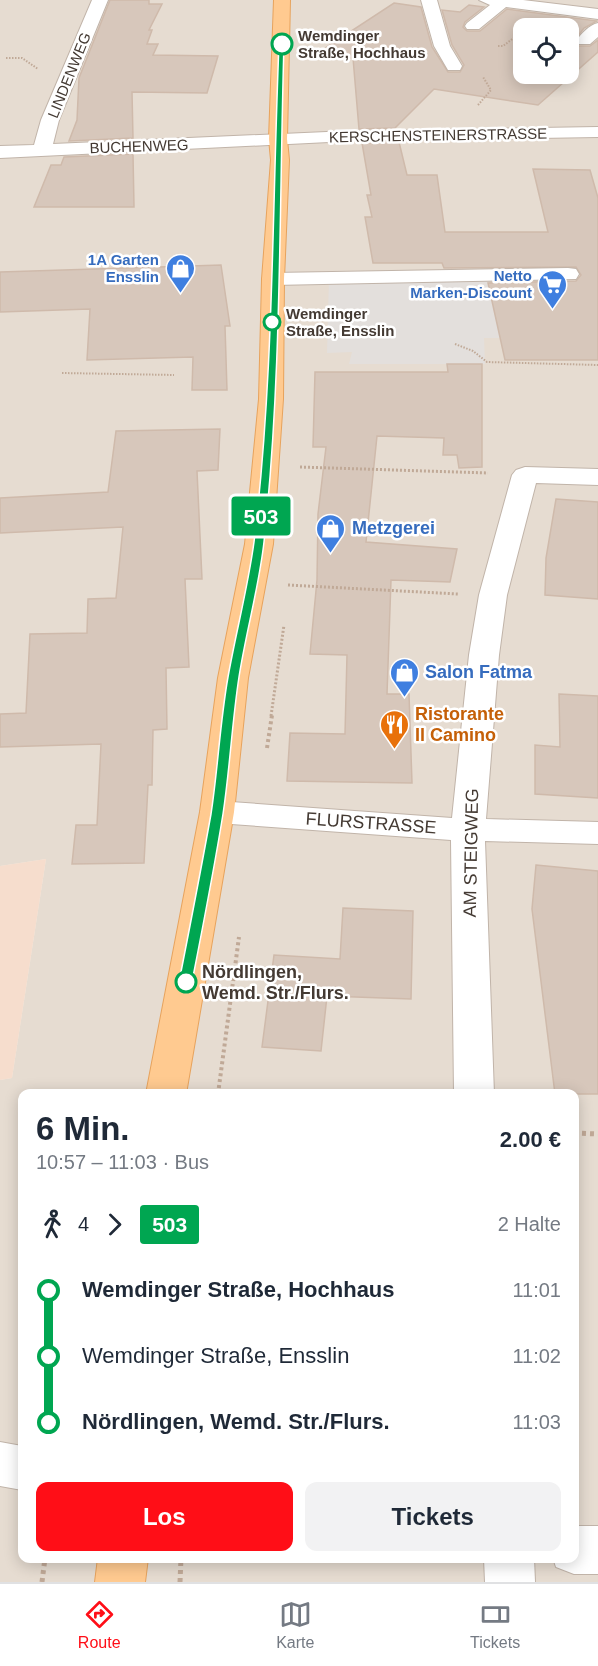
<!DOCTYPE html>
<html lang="de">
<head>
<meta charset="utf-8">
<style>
  :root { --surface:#fff; --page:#f2f2f3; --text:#1f2937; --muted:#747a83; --line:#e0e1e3; --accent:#ff0e17 }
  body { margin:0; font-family:Arial,sans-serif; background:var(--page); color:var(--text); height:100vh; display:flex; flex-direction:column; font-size:22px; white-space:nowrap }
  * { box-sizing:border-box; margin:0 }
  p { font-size:20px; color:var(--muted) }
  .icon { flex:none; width:33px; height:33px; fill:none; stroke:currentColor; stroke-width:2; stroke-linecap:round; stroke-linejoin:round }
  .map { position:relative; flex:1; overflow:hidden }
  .sheet { position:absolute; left:18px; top:1089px; width:561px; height:474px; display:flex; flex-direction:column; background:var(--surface); border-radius:12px; box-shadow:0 3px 15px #0003 }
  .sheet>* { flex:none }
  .badge { padding:0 12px; border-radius:4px; font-size:21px; line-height:39px }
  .fabs { position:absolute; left:513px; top:18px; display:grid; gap:12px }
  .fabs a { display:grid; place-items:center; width:66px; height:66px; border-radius:12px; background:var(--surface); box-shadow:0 3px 15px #0003; font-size:30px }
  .map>.badge { position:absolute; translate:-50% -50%; box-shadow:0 0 0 3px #fff }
  .legs { display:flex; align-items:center; gap:9px; height:66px; padding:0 18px; font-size:20px }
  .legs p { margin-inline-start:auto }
  .summary { display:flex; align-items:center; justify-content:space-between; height:102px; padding:0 18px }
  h1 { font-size:33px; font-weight:600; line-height:45px }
  .action { display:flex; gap:12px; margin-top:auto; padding:12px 18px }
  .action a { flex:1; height:69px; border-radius:12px; background:var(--accent); color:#fff; font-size:24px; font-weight:600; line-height:69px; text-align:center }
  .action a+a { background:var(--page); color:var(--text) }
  ul { padding:0 18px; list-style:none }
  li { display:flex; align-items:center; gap:21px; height:66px; font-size:22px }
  li i { display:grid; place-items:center; width:9px; height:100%; margin:0 8px; background:currentColor }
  li i::after { content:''; width:15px; height:15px; margin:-8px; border:4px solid; border-radius:50%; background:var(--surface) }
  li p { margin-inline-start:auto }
  li:first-child i { background:linear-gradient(#0000 50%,currentColor 0) }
  li:last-child i { background:linear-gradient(currentColor 50%,#0000 0) }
  .tabs { display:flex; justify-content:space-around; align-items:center; height:84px; border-top:2px solid var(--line); background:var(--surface); font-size:16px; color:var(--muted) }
  .tabs a { display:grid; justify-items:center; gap:3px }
  .tabs .selected { color:var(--accent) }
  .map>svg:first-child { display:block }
</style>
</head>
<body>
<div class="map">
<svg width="598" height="1582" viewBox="0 0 598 1582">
  <rect width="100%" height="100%" fill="#f2ebe3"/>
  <!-- residential -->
  <path fill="#e6dcd1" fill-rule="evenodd" d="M0,0H598V1582H0V1080L12,1078L46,859L0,866ZM524,28H568V74H524ZM22,1094H574V1558H22Z"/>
  <!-- commercial -->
  <path fill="#f6ddcd" d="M46,859L12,1078L0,1080V866Z"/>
  <!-- parking -->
  <path fill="#e3dfdc" d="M329,278H487L500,338H484L485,364H349L352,352L327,353Z"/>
  <!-- building -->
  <g fill="#d7c7bb" stroke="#cfbaab" stroke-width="1.5" fill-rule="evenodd">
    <path d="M110,0H149V4H162L149,30H152L147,44H158L153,55L218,56L207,93L132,92L133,138L69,141L77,120L79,78Z"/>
    <path d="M394,3L421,7L432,47L448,72H460L464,65L452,45L442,10L460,12L469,5L484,7L465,22L463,27L467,31H480L507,9L597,21L584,28L574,41L578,46H590L598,40V52L538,105L434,89L395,128L359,129L353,58H310ZM524,28H568V74H524Z"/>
    <path d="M399,142L407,175H437L445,232H548L533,169L590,170L598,198V360H505L488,283L576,281L581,275L576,267L444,268L442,263H373L365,217H372L367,195H371L362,143Z"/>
    <path d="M133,154L134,207H34L51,165H61L64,157Z"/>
    <path d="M221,265L230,326H225L227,390H192L193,357L87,360L90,309L0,312V272Z"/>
    <path d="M447,364H482V467L459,468L457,455H443L444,438L377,436L366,542L457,549L450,582L391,580L387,694H409L412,783L287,781L290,733L345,734L347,655L310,654L317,580L318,514L326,447H313L315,372H448Z"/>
    <path d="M220,429L218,470L197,471L202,579H185L189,667L166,668L167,729L153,730L152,785H148L144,863L72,864L76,825H97L101,744L0,747V714L26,713L30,634L87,633L88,599L116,598L123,527L0,533V498L108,492L116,431Z"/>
    <path d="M556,499L598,502V599L545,595L546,558Z"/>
    <path d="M559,694L598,696V798L535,794V745L560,747Z"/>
    <path d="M536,865L598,871V1094H555L532,909Z"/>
    <path d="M343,908L413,911L411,999L327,996L321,1051L262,1047L274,955L340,959Z"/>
  </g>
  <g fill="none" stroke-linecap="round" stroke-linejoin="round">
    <defs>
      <g id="minor">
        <path d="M92,0H108L59,120L53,144L349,131L598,127V137L349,141L0,158V146L34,145L41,120Z"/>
        <path d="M421,0H437L450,46L462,66L460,70H448L434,46Z"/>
        <path d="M479,0H523L598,9V19L506,7L479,29H467L465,26L467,23L490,5Z"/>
        <path d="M598,23V37L590,44H578L576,41C581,34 589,25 598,23Z"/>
        <path d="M568,268L576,269L579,274L576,279L273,285L265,284L262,279L265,274L273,273Z"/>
        <path d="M525,467L598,469V485L536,483L507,595L499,655L486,819L598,822V844L485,841L494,1094H454L451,840L217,823L205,820L200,812L205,804L217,801L452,818L469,655L479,595L512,475L516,470Z"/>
        <path d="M0,1442L22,1446V1490L0,1486Z"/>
        <path d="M574,1526H598V1574H574L556,1567L553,1558H574Z"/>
        <path d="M484,1558H534L535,1582H485Z"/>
      </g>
      <g id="major">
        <path d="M274,0H290L287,139L289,160L284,279L283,399L273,544L248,678L234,812L186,1094H146L200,812L218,678L245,544L259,399L262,279L271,160L269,139Z"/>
        <path d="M98,1558H148L145,1582H95Z"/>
      </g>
    </defs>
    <!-- minor casing -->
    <use href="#minor" stroke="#c1b4a9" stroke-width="2"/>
    <!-- major casing -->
    <use href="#major" stroke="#e7a35d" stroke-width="2"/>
    <!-- path-far3 -->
    <g stroke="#c0a997" stroke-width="2" stroke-dasharray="1.5 1.5" stroke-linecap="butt">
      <path d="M498,46H503L519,34"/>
      <path d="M6,58H22L38,69"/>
      <path d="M478,105L491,90L483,77"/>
      <path d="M455,344L473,351L487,362L598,365"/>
      <path d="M62,373L174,375"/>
    </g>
    <!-- path-far2 -->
    <g stroke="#c0a997" stroke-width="3" stroke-dasharray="2 2" stroke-linecap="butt">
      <path d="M300,467L488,473"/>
      <path d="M288,585L458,594"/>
      <path d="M271,716L284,625"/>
    </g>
    <!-- path-far1 -->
    <g stroke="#c0a997" stroke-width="4" stroke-dasharray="3 3" stroke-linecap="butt">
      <path d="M267,748L272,715"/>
      <path d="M218,1094L239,937"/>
    </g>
    <!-- path -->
    <g stroke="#c0a997" stroke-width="5" stroke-dasharray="4 4" stroke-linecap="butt">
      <path d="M574,1133L598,1134"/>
      <path d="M42,1582L45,1558"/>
      <path d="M180,1582L181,1558"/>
    </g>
    <!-- minor -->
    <use href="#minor" fill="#fff" fill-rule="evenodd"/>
    <!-- major -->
    <use href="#major" fill="#ffca90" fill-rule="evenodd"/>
  </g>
  <!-- line-1 -->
  <path fill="#00a651" stroke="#fff" stroke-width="1.5" d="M282,42L284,44C279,210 282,376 264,542C259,587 246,632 239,677C232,722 230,768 223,814C214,870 203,926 192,982L186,986L179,982C190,926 201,870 211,814C218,768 220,722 228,677C236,632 248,587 254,542C274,377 272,210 279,44Z"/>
  <!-- icons -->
  <defs>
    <symbol id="shop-pin" viewBox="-11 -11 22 30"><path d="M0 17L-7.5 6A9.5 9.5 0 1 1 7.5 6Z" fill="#3f7fe0" stroke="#fff"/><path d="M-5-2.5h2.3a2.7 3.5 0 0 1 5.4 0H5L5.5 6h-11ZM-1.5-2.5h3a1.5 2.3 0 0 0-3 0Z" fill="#fff"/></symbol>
    <symbol id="supermarket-pin" viewBox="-11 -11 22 30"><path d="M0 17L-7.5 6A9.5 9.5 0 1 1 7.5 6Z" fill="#3f7fe0" stroke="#fff"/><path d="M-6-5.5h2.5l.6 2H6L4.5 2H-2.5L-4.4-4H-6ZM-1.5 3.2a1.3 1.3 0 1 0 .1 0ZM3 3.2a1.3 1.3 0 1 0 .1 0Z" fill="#fff"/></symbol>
    <symbol id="restaurant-pin" viewBox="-11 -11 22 30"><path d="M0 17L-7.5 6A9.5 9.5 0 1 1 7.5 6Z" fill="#e8710a" stroke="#fff"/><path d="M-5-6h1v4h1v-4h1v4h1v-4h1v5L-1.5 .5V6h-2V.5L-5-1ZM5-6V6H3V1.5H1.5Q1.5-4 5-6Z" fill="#fff"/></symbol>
  </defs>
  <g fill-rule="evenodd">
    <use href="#shop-pin" x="164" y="252" width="33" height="45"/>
    <use href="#supermarket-pin" x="536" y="268" width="33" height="45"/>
    <use href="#shop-pin" x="314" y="512" width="33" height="45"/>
    <use href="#shop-pin" x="388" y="656" width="33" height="45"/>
    <use href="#restaurant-pin" x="378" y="708" width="33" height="45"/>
  </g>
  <!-- markers -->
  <g fill="#fff" stroke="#00a651" stroke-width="3">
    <circle cx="282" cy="44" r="10"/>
    <circle cx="272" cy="322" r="8"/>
    <circle cx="186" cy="982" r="10"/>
  </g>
  <g text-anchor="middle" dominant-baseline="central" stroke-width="5" stroke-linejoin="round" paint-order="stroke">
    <!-- far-stop labels -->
    <g font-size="15" font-weight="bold" fill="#443a33" stroke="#fff" text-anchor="start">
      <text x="298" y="35">Wemdinger<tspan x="298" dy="17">Straße, Hochhaus</tspan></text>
      <text x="286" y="313">Wemdinger<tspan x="286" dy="17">Straße, Ensslin</tspan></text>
    </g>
    <!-- far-street labels -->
    <g font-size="15" fill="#443a33" stroke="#fff">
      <text transform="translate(69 75) rotate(-68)">LINDENWEG</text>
      <text transform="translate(438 135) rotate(-1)">KERSCHENSTEINERSTRASSE</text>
      <text transform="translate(139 146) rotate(-2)">BUCHENWEG</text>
    </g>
    <!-- far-shop labels -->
    <g font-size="15" font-weight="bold" fill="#366cbe" stroke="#fff" text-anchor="end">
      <text x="159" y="259">1A Garten<tspan x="159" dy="17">Ensslin</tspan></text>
      <text x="532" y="275">Netto<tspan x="532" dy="17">Marken-Discount</tspan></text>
    </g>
    <!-- shop labels -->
    <g font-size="18" font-weight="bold" fill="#366cbe" stroke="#fff" text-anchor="start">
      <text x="352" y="528">Metzgerei</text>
      <text x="425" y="672">Salon Fatma</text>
    </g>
    <!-- food labels -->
    <g font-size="18" font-weight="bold" fill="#c56008" stroke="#fff" text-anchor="start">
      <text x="415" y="714">Ristorante<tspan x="415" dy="21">Il Camino</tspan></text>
    </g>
    <!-- street labels -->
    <g font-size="18" fill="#443a33" stroke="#fff">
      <text transform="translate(371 823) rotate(4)">FLURSTRASSE</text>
      <text transform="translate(471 853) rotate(-89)">AM STEIGWEG</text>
    </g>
    <!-- stop labels -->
    <g font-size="18" font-weight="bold" fill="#443a33" stroke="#fff" text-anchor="start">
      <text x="202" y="972">Nördlingen,<tspan x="202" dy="21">Wemd. Str./Flurs.</tspan></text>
    </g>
  </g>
</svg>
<div class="fabs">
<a><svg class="icon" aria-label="locate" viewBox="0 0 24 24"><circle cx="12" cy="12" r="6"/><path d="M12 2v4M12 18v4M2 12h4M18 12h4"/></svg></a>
</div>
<b class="badge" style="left:261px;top:516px;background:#00a651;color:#fff">503</b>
<section class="sheet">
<div class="summary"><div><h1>6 Min.</h1><p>10:57 – 11:03 · Bus</p></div><b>2.00 €</b></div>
<div class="legs"><svg class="icon" aria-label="walk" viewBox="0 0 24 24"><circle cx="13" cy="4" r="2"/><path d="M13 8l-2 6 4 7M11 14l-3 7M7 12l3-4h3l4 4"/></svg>4<svg class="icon" aria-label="forward" viewBox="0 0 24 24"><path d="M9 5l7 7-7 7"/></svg><b class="badge" style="background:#00a651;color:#fff">503</b><p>2 Halte</p></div>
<ul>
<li><i style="color:#00a651"></i><b>Wemdinger Straße, Hochhaus</b><p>11:01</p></li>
<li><i style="color:#00a651"></i><span>Wemdinger Straße, Ensslin</span><p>11:02</p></li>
<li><i style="color:#00a651"></i><b>Nördlingen, Wemd. Str./Flurs.</b><p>11:03</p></li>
</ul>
<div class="action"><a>Los</a><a>Tickets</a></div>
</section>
</div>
<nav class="tabs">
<a class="selected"><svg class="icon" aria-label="directions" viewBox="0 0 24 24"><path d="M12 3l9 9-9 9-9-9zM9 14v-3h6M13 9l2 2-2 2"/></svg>Route</a>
<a><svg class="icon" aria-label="map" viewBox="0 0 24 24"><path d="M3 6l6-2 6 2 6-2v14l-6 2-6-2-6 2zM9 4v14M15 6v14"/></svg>Karte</a>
<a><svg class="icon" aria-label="tickets" viewBox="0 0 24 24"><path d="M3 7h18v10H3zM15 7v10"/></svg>Tickets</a>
</nav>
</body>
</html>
